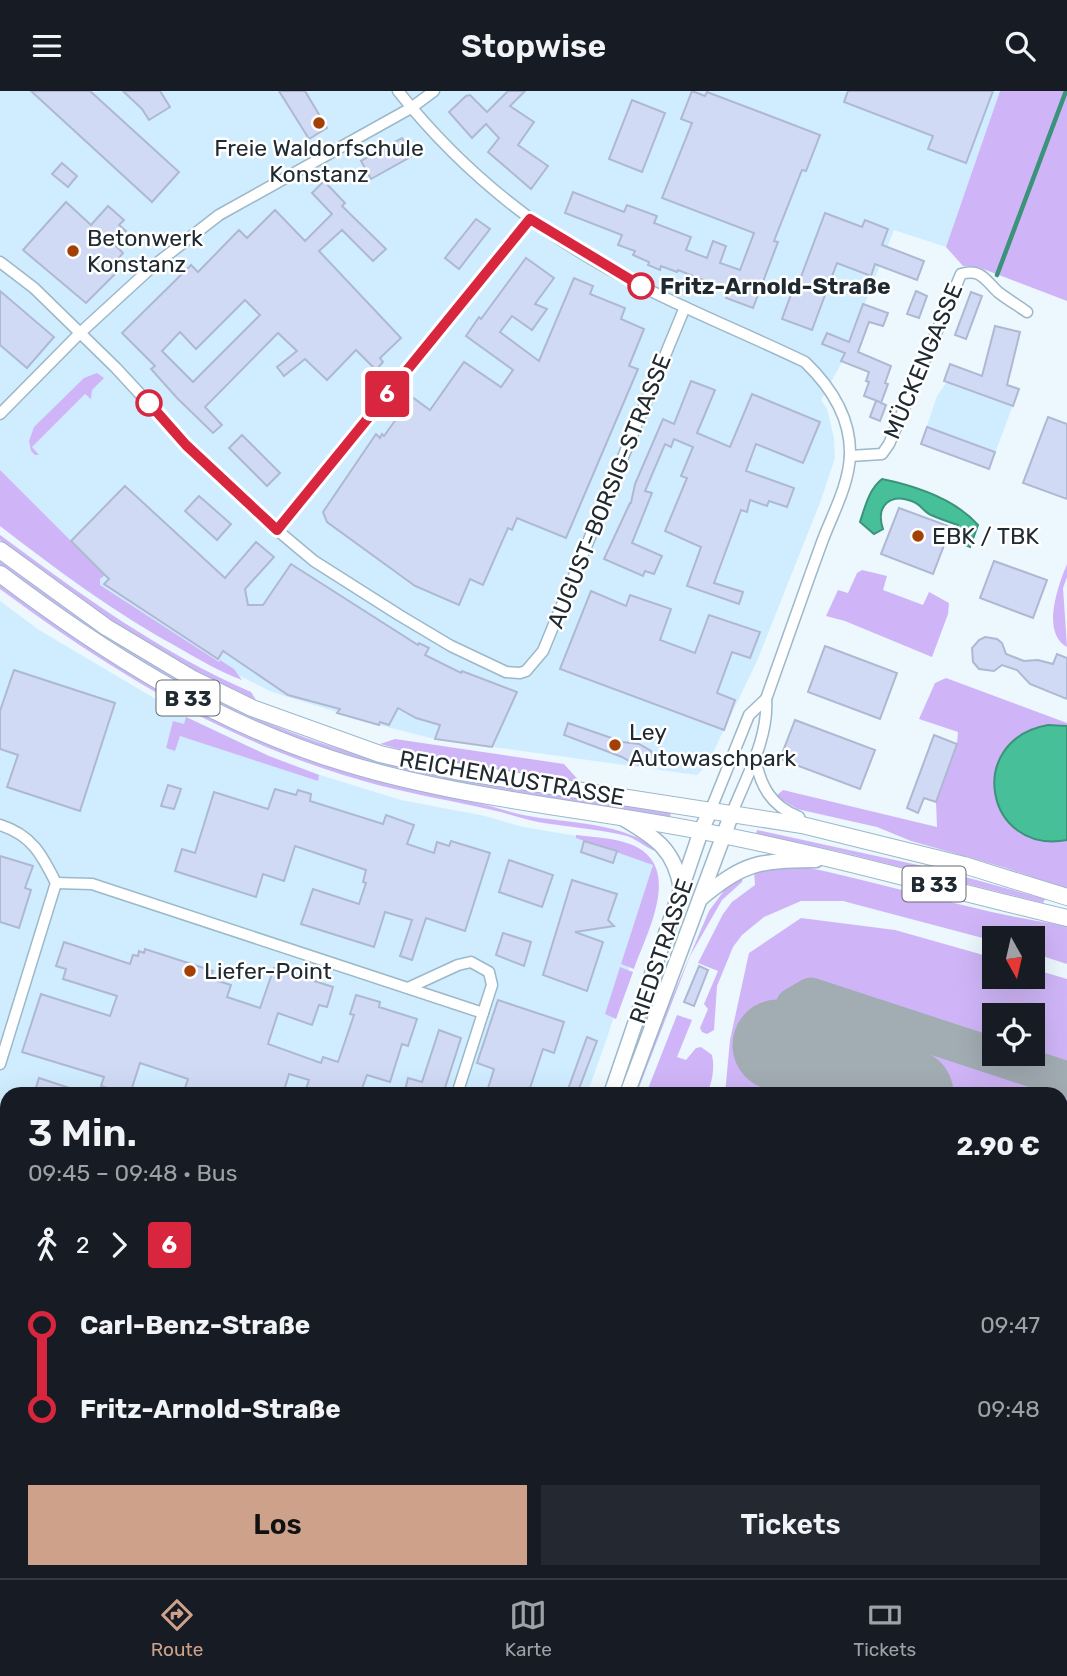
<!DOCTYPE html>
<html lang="de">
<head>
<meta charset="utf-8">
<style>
  :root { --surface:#171b24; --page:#242831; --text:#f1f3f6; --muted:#9ea1a6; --line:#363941; --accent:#cea28a }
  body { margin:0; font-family:Rubik,sans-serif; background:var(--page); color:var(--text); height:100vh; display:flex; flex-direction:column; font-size:26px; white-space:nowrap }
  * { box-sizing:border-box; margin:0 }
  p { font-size:23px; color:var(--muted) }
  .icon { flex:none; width:38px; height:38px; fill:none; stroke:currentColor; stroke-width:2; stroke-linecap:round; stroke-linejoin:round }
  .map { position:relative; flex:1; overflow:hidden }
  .panel { position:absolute; left:0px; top:996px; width:1068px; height:492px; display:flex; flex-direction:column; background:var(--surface); border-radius:21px 21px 0 0; box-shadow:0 7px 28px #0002 }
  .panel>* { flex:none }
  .badge { padding:0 14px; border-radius:5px; font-size:24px; line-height:46px }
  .needle { width:46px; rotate:172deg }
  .controls { position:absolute; left:982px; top:835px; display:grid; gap:14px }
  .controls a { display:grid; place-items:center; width:63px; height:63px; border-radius:0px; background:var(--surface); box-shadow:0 7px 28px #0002; font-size:35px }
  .map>.badge { position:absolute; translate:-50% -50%; box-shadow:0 0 0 4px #fff }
  .legs { display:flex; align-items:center; gap:10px; height:77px; padding:0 28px; font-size:23px }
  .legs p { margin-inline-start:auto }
  .overview { display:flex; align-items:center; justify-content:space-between; height:119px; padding:0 28px }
  h1 { font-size:38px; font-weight:600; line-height:52px }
  .cta { display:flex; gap:14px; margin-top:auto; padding:14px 28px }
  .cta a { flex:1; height:80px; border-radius:0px; background:var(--accent); color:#111; font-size:28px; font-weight:600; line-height:80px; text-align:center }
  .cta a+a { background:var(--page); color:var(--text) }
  ul { padding:0 28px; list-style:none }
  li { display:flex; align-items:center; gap:24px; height:84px; font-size:26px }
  li i { display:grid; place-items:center; width:10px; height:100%; margin:0 9px; background:currentColor }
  li i::after { content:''; width:18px; height:18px; margin:-9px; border:5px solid; border-radius:50%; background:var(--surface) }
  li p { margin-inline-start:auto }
  li:first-child i { background:linear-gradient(#0000 50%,currentColor 0) }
  li:last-child i { background:linear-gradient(currentColor 50%,#0000 0) }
  header { display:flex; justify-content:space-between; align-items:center; height:91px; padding:0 28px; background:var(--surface); font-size:32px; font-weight:600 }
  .dock { display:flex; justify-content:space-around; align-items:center; height:98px; border-top:2px solid var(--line); background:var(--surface); font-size:19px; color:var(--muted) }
  .dock a { display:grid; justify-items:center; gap:4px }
  .dock .selected { color:var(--accent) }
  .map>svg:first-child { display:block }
</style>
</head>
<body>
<header><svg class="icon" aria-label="menu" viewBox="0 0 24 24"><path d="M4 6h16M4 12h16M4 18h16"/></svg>Stopwise<svg class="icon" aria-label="search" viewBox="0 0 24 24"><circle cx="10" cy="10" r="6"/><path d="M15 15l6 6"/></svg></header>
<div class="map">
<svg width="1067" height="1487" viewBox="0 0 1067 1487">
  <rect width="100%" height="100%" fill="#ecf7fe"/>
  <!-- built -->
  <g fill="#d0edff">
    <path d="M0,0H1000L946,156L894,139L842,271L821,309L827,318L834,347L835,367L821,409L757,570L707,674L697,684L435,648L379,634L272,601L216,573L146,531L0,425Z"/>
    <path d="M950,273L1019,298L989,378L921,353L937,305L947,291Z"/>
    <path d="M0,510L39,539L186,626L269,665L320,684L401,709L485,725L523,736L631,754L653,774L654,797L607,947L587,1003H7V1480L457,1481L455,1487H0Z"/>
    <path d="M1067,1407V1487H591L592,1480H1060L1061,1420Z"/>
  </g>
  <!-- green -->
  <g fill="#cfb5f7" fill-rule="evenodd">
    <path d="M1000,0H1066L1056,29L1067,0V210L978,176L963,175L946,156Z"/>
    <path d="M97,282L104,287L92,299L91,308L85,303L32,356L39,364H35L31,360L29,350L34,336L84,287Z"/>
    <path d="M0,379L105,484L100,488V494L219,571L220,569L234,578L242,589C220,581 200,569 179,557C116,523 57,479 0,435Z"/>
    <path d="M0,444C80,503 159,561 251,601L256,609C241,606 226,596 212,589C136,551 68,500 0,449Z"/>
    <path d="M0,468C76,527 156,580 243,621C337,665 438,685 540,701C584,708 627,715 671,720L670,727C535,706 399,689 272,638C173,599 85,536 0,474Z"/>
    <path d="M1067,473V486L1063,497L1067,556C1041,541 1058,495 1067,473Z"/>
    <path d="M862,479L887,485L883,499L923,514L929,501L949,512L948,523L932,566L845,530L826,525L838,499L848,502L857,482Z"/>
    <path d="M0,492C100,566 204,635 323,673C374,690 425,700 477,712C493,715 508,721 523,724C568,733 624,730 660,761C647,759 639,749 627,745C598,738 567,736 538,731C522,728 507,722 492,719C454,710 416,704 378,694C235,656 118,585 0,498Z"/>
    <path d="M946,587L1067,632V635C1051,632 1040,634 1026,643C1020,647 1012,650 1008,655C999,663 997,674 996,685C992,729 1023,757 1067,749V798L1006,777L911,750L877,736L797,718L776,705L783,699L937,736L936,711L957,653L958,641L919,628L935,592Z"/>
    <path d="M186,626L269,665L319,684L318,690L180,645L175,660L166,657L173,630L184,633Z"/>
    <path d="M395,648L564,673L582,693L449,671L380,653Z"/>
    <path d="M757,739L936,778L1045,808L1043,812L841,761L756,743Z"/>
    <path d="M576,744C594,746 613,747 630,753C685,774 647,841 634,878L621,873L653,774L576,747Z"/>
    <path d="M800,775C889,793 977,822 1067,835V873L1033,862L1032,847H994V850L843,810H801L764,826L742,844L733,856L717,895L714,939L707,943L702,941L700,937L708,918L704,913L718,880L698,872L723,823L732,811L755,794L754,780Z"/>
    <path d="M743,785L742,791L722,809L690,865L638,999L641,979L709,820L726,797Z"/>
    <path d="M801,827L895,839L994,867V886H1032L1033,878L1067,888V1243L1060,1241V1003H725L730,949L749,862ZM1032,924V962H994V924Z"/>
    <path d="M620,876L633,881L616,928L605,923Z"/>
    <path d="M677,924L692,929L677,966L686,969L696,957L701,956L712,964C715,977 712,991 707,1003H646Z"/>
    <path d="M0,1181L7,1183V1412L0,1410Z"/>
    <path d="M0,1417L7,1419V1480L234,1481L233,1487H0Z"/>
    <path d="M437,1480L536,1481L537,1487H435Z"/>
  </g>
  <!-- water -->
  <g fill="#47c099" stroke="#3b937a" stroke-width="2">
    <path d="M882,388C916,395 954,407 978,434L970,456L953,449L958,434C949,431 940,428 931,424C924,421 921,414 914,411C891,401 875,414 883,438L874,443L860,431C865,416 869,398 882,388Z"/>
    <path d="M1048,634L1067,635V749C985,764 964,649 1048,634Z"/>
  </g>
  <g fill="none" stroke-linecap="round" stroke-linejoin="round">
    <!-- stream -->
    <path stroke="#3b937a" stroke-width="4.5" d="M997,184L1066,0"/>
    <!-- taxiway -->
    <path stroke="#a2acb3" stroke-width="37" d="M778,954L794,915L811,905L1067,989"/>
    <!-- runway -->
    <g stroke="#a2acb3" stroke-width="91">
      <path d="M778,954L908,1003"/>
      <path d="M1060,1060L1067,1062"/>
    </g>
  </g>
  <!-- building -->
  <g fill="#d0daf5" stroke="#aeb8d2" stroke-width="2" fill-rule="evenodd">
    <path d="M31,0H90L179,81L152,111Z"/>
    <path d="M123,0H160L170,16L149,29L142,18Z"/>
    <path d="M279,0H305L327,37L309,48Z"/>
    <path d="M508,0H525L510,15L534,31L518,54L548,75L531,98L488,61L499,47L486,33L472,47L449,21L466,5L470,4L487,21Z"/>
    <path d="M692,0L705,5L707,1L820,44L806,80L802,79L774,150L778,151L753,217L726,207L729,199L678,179L677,181L661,175L660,179L648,174L649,171L633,164L635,160L618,154L622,144L565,122L573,101L624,121L627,114L657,125L654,132L691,146L686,159L707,167L713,150L726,155L720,172L740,179L754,142L662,107L692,32L681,28Z"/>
    <path d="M848,0H993L966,72L928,58L933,45L844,11Z"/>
    <path d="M632,9L665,22L642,81L609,68Z"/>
    <path d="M402,47L412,65L371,88L361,70Z"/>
    <path d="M62,72L77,85L68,96L52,83Z"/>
    <path d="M324,90L345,112L342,115L386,158L373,170L342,139L319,160L401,247L380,267L383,271L376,279L356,259L327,289L305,268L284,285L277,276L297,260L278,242L205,316L222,334L213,342L177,307L151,278L155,275L122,242L191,174L198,181L239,139L247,147L275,119L305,150L332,123L312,102ZM245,209L260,224L193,291L162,260L180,241L196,258Z"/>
    <path d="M66,111L91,134L108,115L124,129L119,134L126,140L115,154L123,162L112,175L118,180L86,212L23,159Z"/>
    <path d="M825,122L862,136L865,129L888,138L882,154L924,170L917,189L875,173L871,185L837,172L812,239L782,228L796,190L799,191Z"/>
    <path d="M476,128L490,138L459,178L445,167Z"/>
    <path d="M526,167L554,187L535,213L547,218L532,239L512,225L500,241L539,270L574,187L593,195L590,203L625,217L621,228L644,238L629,275L638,278L566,447L517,427L512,439L508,437L483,494L470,488L459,514L415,495L327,431L323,421L376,343L380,347L382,343L384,345L412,306L430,319L464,271L501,296L513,279L466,245L479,226L481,228Z"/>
    <path d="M0,200L54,246L27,277L0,254Z"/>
    <path d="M916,200L927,205L919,227L907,223Z"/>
    <path d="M971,201L982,205L966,248L955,244Z"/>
    <path d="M863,213L888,222L883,235L869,231L858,261L891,275L885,292L888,293L881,312L886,314L880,330L870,326L876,310L880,311L864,305L869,291L866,290L869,281L841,270L845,262L822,253L827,242L849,251Z"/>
    <path d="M995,235L1020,241L1007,294L1019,298L1013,315L944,290L950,273L982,285Z"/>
    <path d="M691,290L715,299L697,342L730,356L752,303L820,331L803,372L756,353L746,380L794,397L787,416L769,410L767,415L750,409L747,421L741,419L714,492L743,501L739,513L687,495L701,456L665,440L687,387L681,385L693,356L674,348L671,356L665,353L645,400L652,402L632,452L662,465L654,483L645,480L643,485L604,468L630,412H631L635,393L663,328L674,333Z"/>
    <path d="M1048,326L1067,333V408L1023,392Z"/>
    <path d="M927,336L995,361L989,378L921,353Z"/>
    <path d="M242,344L280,382L267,395L229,357Z"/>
    <path d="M125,395L225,487L256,451L274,466L245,498L248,514H263L291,473L418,554L419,552L429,557L425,564L461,582L462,580L517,601L492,656L435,648L440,634L416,627L398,617L389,634L380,631L379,634L337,622L340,618L288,604L223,560L218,568L104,493L109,488L71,450Z"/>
    <path d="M199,405L231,433L217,449L185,420Z"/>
    <path d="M899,417L951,436L933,483L881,463Z"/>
    <path d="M994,470L1047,489L1033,527L980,507Z"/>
    <path d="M591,500L626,515L630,504L671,518L660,549L695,562L709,524L760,541L750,567L732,561L717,602L735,609L724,639L560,578Z"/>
    <path d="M985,546L997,548L1002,552L1006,563L1024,570L1038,569L1053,573L1057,563L1067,567V608L1030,593L1017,579L1002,574L994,580L979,578L973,571L972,557L979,549Z"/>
    <path d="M825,555L897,582L880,628L808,601Z"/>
    <path d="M14,579L115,612L80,720L7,696L18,664L0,658V620Z"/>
    <path d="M795,629L875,659L860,698L780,668Z"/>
    <path d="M568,632L623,651L639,653L651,660L654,670L647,674L634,673L622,666L564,644Z"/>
    <path d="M934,644L957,653L936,711L924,707L918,722L907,717Z"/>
    <path d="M168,694L181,698L174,718L161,715Z"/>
    <path d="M275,698L296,704L298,699L311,703L310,710L383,733L386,724L414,734L407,753L434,762L437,751L449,755L451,750L490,762L465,840L426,827L412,869L400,865L412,829L385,821L374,856L301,833L313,798L359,813L366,792L363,791L366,779L295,755L284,790L263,783L256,806L175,780L182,758L195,762L214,701L268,718Z"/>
    <path d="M584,750L617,760L613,772L581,761Z"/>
    <path d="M0,765L33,775L25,797L31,799L19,837L0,831Z"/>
    <path d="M509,769L553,784L542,816L499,801Z"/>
    <path d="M572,789L617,803L608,829L614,835L575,841L603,851L587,900L543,884Z"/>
    <path d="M503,842L531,851L524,875L496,864Z"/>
    <path d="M64,851L130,873L133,864L138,865L139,860L144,862L145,858L213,880L211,888L231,894L227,906L260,917L274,877L333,896L327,916L319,914L312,934L278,922L268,953L321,972L323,966L338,971L354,924L350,923L356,904L380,911L379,916L417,928L408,955L402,953L390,991L367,984L360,1003H320L306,998L309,989L289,983L283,1003H183L188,988L140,972L130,1003H124L101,995L104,986L22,961L41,903L110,925L117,905L63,888L66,878L56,875Z"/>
    <path d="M699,875L708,879L694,915L684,911Z"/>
    <path d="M498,909L564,931L554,962L543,958L528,1003H507L488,997L494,978L477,972Z"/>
    <path d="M439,939L461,947L443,1003H417L405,999L408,987L422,991Z"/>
    <path d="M587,946L597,950L577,1003H573L567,1001Z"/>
    <path d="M39,987L82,1001L81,1003H34Z"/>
  </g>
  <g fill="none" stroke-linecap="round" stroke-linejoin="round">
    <defs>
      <g id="street">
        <path d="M398,0C463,82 547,148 641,195C694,222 751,245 805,271C831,296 851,327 850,364C849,394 832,424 822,451C803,503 785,555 766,608C769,647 746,686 732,722"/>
        <path d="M0,171L34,197L116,277L202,370L277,439L314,470L399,524L451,555L506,581L520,582L526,580L543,560L685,216"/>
        <path d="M0,323L80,242L152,176L219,124L411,17L434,0"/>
        <path d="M850,365L882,363L889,353L961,183C981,177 985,189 998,201C1007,208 1017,214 1027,221"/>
        <path d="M277,439L530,128"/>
        <path d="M755,666C760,695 771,715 799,726L802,734"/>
        <path d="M711,718L749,624L766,608"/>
        <path d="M0,734C32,744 42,764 56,792L0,973"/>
        <path d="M56,792L92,793L483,922L492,894L489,881L471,871L458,874L408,897"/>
        <path d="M457,1003L483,922"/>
        <path d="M0,1100L7,1102"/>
        <path d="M552,1480L555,1487"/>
        <path d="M1044,1487L1046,1480"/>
      </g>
      <g id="secondary">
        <path d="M624,728C656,747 675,759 681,798"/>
        <path d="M700,808C746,770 759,770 816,769"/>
        <path d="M611,1003L701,740L711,718"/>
        <path d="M627,1003L732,722"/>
        <path d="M1060,1430L1067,1432"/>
      </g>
      <g id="primary">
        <path d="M0,459L106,536L193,588L252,617L380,663L455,680L802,734L964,774L1067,806"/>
        <path d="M0,483C102,560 210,629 332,668C452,707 578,716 701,740C824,763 945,798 1067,827"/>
      </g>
    </defs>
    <!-- street casing -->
    <use href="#street" stroke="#9cb8c9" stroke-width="13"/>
    <!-- secondary casing -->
    <use href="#secondary" stroke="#9cb8c9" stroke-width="17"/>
    <!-- primary casing -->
    <use href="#primary" stroke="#9cb8c9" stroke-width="18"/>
    <!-- street -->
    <use href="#street" stroke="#fff" stroke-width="10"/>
    <!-- secondary -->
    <use href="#secondary" stroke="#fff" stroke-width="14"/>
    <!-- primary -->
    <use href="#primary" stroke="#fff" stroke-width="16"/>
  </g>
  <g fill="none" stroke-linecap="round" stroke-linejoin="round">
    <defs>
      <path id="line-1" d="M149,312L186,354L277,439L530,128L641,195"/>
    </defs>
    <!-- line-1 casing -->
    <use href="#line-1" stroke="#fff" stroke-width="16"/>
    <!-- line-1 -->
    <use href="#line-1" stroke="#d7263d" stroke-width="10"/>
  </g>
  <!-- markers -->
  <g fill="#a34006" stroke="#fff" stroke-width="2.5">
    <circle cx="319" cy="32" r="7"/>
    <circle cx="73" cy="160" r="7"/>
    <circle cx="918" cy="445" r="7"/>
    <circle cx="615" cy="654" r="7"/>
    <circle cx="190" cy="880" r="7"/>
  </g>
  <g fill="#fff" stroke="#d7263d" stroke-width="3.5">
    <circle cx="641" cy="195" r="12"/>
    <circle cx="149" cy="312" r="12"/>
  </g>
  <g text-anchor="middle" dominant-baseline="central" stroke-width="5" stroke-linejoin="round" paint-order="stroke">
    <!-- shield labels -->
    <g fill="#fff" stroke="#636a6f" stroke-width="2">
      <rect x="156.5" y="589.5" width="63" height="35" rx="5"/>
      <rect x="902.5" y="775.5" width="63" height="35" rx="5"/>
    </g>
    <g font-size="21" font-weight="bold" fill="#202a31">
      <text x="188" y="607">B 33</text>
      <text x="934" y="793">B 33</text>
    </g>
    <!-- poi labels -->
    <g font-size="23" fill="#202a31" stroke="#fff" text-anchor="start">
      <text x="319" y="57" text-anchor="middle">Freie Waldorfschule<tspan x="319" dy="26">Konstanz</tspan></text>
      <text x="87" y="147">Betonwerk<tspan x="87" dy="26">Konstanz</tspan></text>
      <text x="932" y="445">EBK / TBK</text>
      <text x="629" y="641">Ley<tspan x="629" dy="26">Autowaschpark</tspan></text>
      <text x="204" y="880">Liefer-Point</text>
    </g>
    <!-- stop labels -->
    <g font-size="23" font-weight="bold" fill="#202a31" stroke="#fff" text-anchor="start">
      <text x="660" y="195">Fritz-Arnold-Straße</text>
    </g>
    <!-- street labels -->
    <g font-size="23" fill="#202a31" stroke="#fff">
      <text transform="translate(923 270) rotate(-67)">MÜCKENGASSE</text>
      <text transform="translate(609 400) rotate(-68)">AUGUST-BORSIG-STRASSE</text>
      <text transform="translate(512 687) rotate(10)">REICHENAUSTRASSE</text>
      <text transform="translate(661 860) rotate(-71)">RIEDSTRASSE</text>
    </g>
  </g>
</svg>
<div class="controls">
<a><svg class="needle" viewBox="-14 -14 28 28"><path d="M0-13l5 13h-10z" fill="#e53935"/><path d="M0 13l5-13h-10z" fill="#9ea1a6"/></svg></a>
<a><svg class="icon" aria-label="locate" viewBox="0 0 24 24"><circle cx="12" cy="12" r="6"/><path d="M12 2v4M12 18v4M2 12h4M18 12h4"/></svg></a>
</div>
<b class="badge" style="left:387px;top:303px;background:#d7263d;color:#fff">6</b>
<section class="panel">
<div class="overview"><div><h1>3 Min.</h1><p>09:45 – 09:48 · Bus</p></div><b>2.90 €</b></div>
<div class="legs"><svg class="icon" aria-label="walk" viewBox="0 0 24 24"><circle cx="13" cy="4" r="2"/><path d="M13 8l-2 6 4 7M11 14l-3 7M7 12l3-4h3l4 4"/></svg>2<svg class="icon" aria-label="forward" viewBox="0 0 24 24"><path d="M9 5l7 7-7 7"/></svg><b class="badge" style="background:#d7263d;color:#fff">6</b></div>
<ul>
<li><i style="color:#d7263d"></i><b>Carl-Benz-Straße</b><p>09:47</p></li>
<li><i style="color:#d7263d"></i><b>Fritz-Arnold-Straße</b><p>09:48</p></li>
</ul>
<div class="cta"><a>Los</a><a>Tickets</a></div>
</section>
</div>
<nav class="dock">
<a class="selected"><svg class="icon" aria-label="directions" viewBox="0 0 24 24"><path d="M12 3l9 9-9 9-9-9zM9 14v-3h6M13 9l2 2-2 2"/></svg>Route</a>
<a><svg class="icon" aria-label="map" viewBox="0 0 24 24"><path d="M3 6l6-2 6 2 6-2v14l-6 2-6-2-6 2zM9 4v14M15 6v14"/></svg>Karte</a>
<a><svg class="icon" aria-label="tickets" viewBox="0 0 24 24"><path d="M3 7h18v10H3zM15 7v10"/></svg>Tickets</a>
</nav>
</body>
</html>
